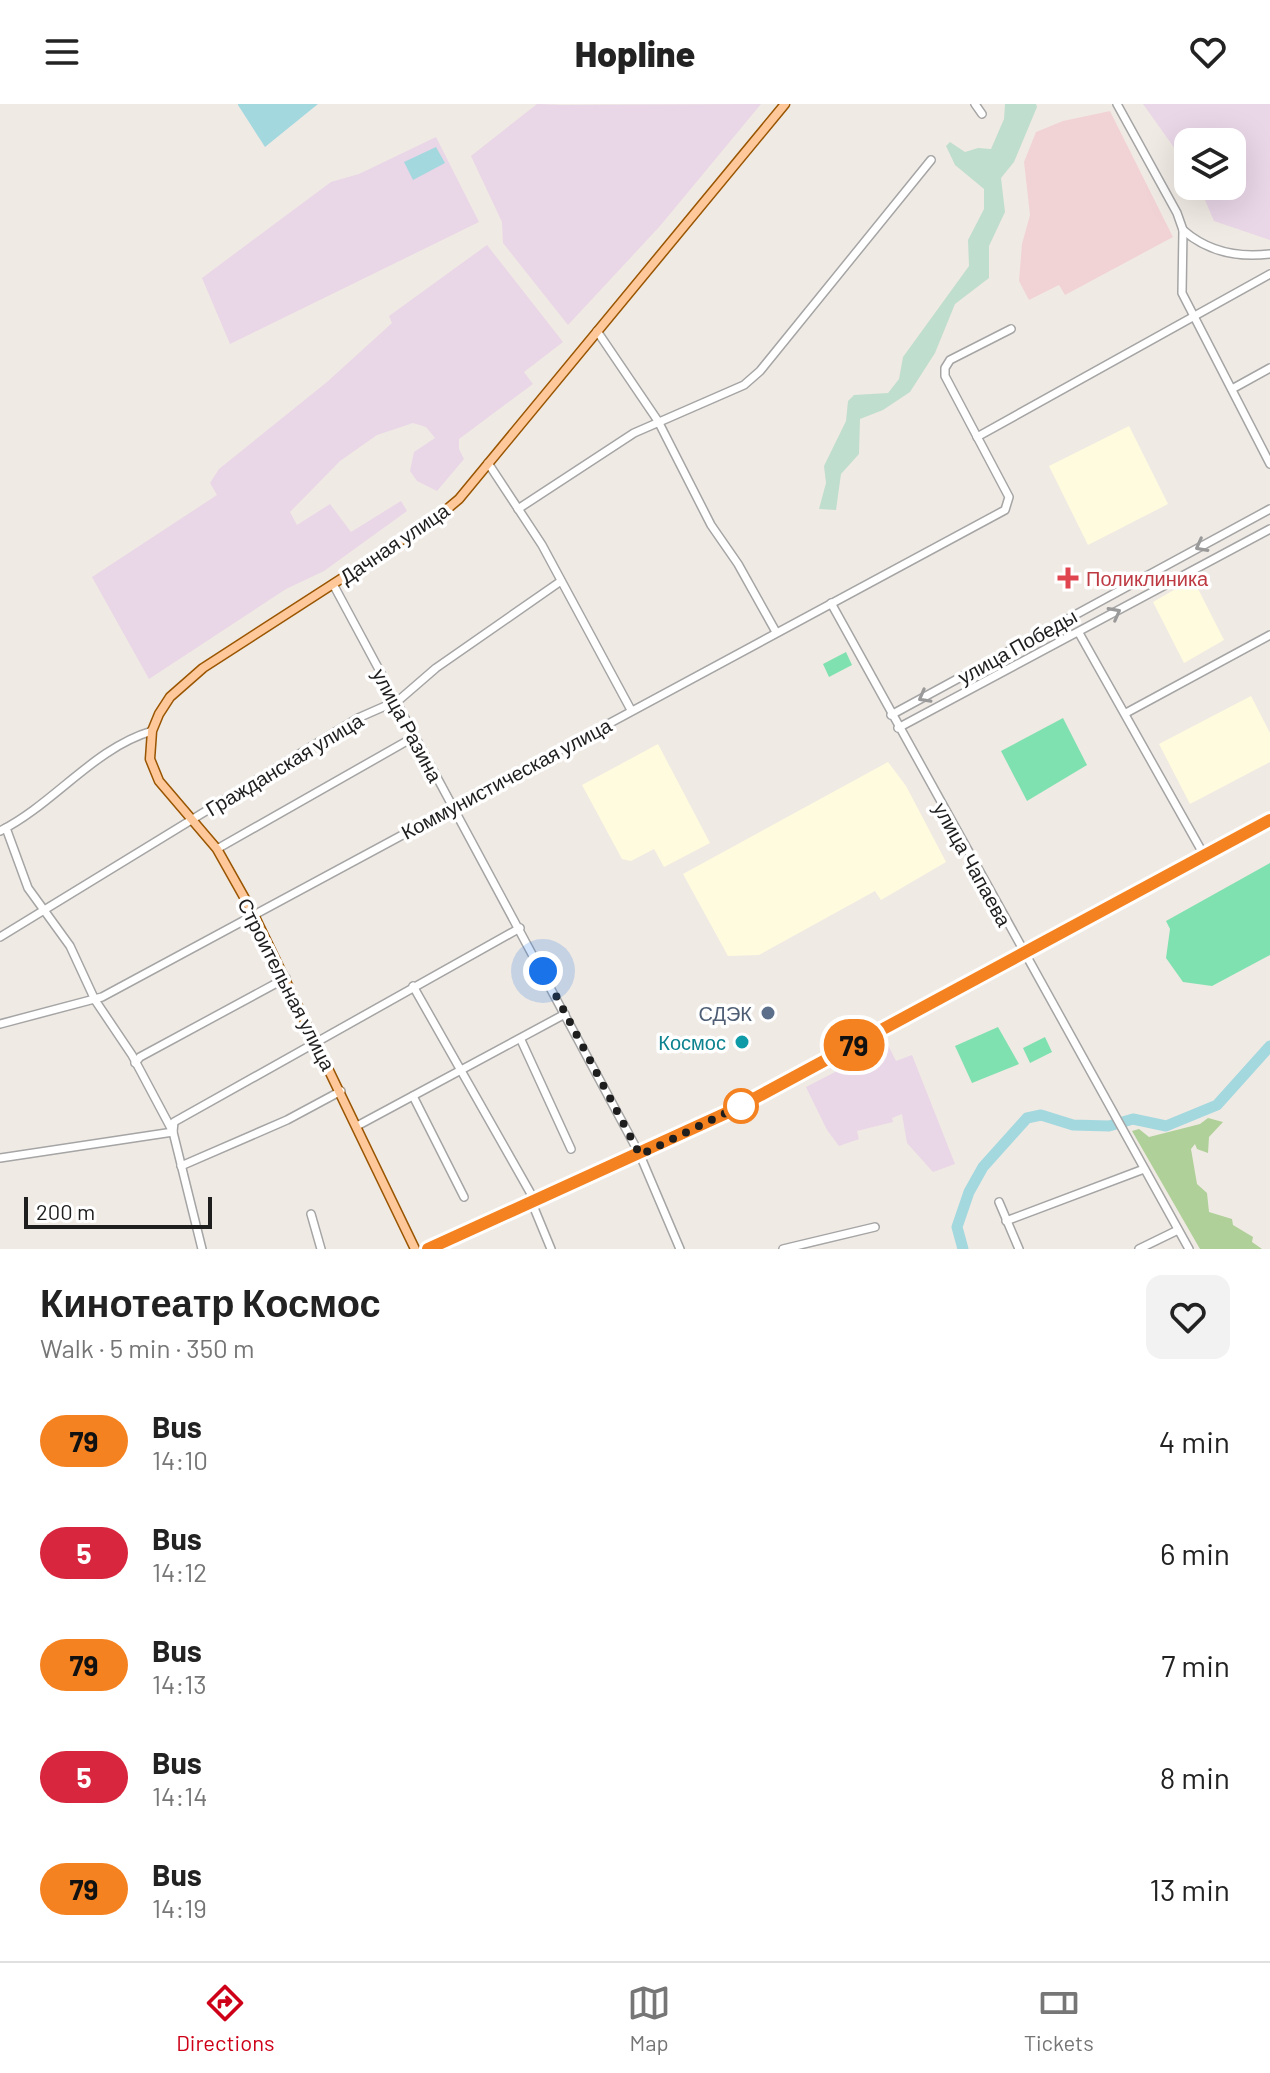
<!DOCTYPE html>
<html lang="en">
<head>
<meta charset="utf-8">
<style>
  :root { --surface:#fff; --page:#f2f2f2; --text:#222; --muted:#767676; --line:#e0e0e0; --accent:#cd0017 }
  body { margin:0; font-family:Barlow,sans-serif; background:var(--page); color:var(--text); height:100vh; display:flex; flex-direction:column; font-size:30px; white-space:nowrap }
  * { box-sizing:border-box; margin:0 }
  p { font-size:26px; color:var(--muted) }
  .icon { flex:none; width:44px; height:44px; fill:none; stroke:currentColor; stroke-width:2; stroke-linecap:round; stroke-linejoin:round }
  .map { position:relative; height:1145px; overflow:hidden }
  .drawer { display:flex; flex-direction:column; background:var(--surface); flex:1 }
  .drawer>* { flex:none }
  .badge { padding:0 16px; border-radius:26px; font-size:28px; line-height:52px }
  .tools { position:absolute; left:1174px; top:24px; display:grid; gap:16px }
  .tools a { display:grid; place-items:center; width:72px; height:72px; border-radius:16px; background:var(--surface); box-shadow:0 8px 32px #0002; font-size:40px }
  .scale { position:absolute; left:24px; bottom:20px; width:188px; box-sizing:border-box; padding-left:8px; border:4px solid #1e1e1e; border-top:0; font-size:22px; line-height:28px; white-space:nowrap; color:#1e1e1e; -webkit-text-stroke:6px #fff; paint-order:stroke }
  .you { position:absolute; width:40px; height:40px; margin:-20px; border:6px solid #fff; border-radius:50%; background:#1a73e8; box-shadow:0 0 0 12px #1a73e833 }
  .map>.badge { position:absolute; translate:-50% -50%; box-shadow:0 0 0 4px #fff }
  .round { display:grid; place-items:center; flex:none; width:84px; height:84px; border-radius:16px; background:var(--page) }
  .head { display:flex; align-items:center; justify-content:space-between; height:136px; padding:0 40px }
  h1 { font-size:38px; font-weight:800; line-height:60px }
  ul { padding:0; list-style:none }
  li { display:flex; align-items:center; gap:24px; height:112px; padding:0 40px }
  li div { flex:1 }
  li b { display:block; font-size:30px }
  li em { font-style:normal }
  li .badge { min-width:88px; font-weight:700; text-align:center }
  header { display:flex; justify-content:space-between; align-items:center; height:104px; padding:0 40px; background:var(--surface); font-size:36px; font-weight:800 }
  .tab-bar { display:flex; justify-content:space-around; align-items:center; height:112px; border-top:2px solid var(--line); background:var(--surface); font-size:22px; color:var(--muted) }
  .tab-bar a { display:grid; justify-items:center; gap:4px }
  .tab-bar .selected { color:var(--accent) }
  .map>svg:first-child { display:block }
</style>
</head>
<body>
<header><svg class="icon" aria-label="menu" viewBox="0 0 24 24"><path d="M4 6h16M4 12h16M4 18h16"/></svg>Hopline<svg class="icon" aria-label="heart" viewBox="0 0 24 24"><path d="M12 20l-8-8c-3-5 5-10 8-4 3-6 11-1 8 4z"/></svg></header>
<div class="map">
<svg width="1270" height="1145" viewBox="0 0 1270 1145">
  <rect width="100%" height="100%" fill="#f0eae4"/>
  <!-- commercial -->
  <path fill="#f1d3d5" d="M1110,7L1173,133L1065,191L1059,181L1029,196L1019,177L1022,140L1030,111L1024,58L1036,28L1063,17Z"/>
  <!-- industrial -->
  <g fill="#e9d6e7">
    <path d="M537,0L562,1L761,0L660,122L568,221L503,139L502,118L471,52Z"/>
    <path d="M1143,0H1270V136L1214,117L1199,82H1232V38H1188V63Z"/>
    <path d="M436,33L479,118L230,240L202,174L331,78L359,70Z"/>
    <path d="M487,141L563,238L524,268L533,280L459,335V345L464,355L437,387L417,377L410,367L414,348L435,334L426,323L413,319L377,331L340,357L290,408L297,421L330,400L351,428L401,397L407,407L324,467L286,485L149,575L92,473L217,391L210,379L219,365L327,278L392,219L389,212Z"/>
    <path d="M888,941L896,957L912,951L955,1060L933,1068L907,1039L902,1010L892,1014L893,1018L857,1027L859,1035L839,1042L827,1026L806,983Z"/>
  </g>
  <!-- education -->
  <g fill="#fffbde">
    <path d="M1129,322L1168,400L1088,441L1049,362Z"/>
    <path d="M1193,475L1224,536L1184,559L1153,498Z"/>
    <path d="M1251,592L1270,629V658L1190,700L1159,640Z"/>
    <path d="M658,640L710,739L664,763L654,745L631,757L622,755L582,681Z"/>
    <path d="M888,658L906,682L946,758L881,796L875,787L759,851L728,852L683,770Z"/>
  </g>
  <!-- forest -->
  <path fill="#afd098" d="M1208,1014L1223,1018L1209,1033L1208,1049L1197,1045L1195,1040L1191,1045L1197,1080L1207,1089L1209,1108L1232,1115L1233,1121L1253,1133L1252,1138L1262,1145H1200L1132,1027L1139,1025L1149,1033L1200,1020Z"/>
  <!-- wetland -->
  <path fill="#c0decd" d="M1005,0H1036L1037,3L1014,58L1001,74L1005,108L989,142V174L955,200L935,249L910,288L883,306L860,315L859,350L841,370L836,406L819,405L826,379L824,362L846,317L848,297L854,291L888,289L899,275L903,253L969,162L968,136L984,105V85L955,61L946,42L950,38L965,48L978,44L991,45L1004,15Z"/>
  <!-- pitch -->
  <g fill="#80e1b0">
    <path d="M846,548L852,561L829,573L823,560Z"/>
    <path d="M1063,614L1087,661L1027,697L1001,647Z"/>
    <path d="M1270,759V851L1212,882L1183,878L1166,854L1170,825L1166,817Z"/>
    <path d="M998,923L1019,960L972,979L955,942Z"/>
    <path d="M1045,933L1052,948L1030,959L1023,944Z"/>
  </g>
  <!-- water -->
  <g fill="#a3d8df">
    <path d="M318,0L265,43L238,1V0Z"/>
    <path d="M436,43L445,59L413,76L404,58Z"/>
  </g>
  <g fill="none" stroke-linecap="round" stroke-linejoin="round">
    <!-- river -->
    <path stroke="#a3d8df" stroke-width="11" d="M963,1145L957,1123L969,1088L983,1063L1027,1014L1041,1011L1073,1021L1109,1022L1133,1015L1166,1022L1217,1001L1270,942"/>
    <defs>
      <g id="minor">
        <path d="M975,0L982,10"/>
        <path d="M1117,0L1177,109L1183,126L1182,189L1270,360"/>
        <path d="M1183,126C1208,148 1237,154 1270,150"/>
        <path d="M597,227L658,317L711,421L738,460L776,528"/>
        <path d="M1232,285L1270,264"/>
        <path d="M977,333L1270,170"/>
        <path d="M488,359L542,441L631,606"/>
        <path d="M518,405L634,329L744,281L760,267L931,56"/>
        <path d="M333,480L640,1051L680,1145"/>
        <path d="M831,499L1189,1145"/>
        <path d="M1079,529L1204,751"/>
        <path d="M1126,609L1270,531"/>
        <path d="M891,611L1270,405"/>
        <path d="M898,624L1270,425"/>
        <path d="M6,724L28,784L70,842L95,896L132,951L173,1028L202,1145"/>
        <path d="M0,727C54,700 94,644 152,627"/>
        <path d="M217,745L414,633"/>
        <path d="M0,833L358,614L399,596L436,564L561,477"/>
        <path d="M413,882L535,1097"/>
        <path d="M0,920L102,893L1005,406L1009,393L945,272V264L950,256L1011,225"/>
        <path d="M521,936L571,1045"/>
        <path d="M135,959L140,953L286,874"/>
        <path d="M413,992L464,1093"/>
        <path d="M357,1022L565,910"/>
        <path d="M0,1054L173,1028L174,1018L520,824"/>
        <path d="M181,1062L287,1016L341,987"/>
        <path d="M999,1098L1019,1145"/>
        <path d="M532,1099L551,1145"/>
        <path d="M311,1110L321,1145"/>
        <path d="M1006,1117L1144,1065"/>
        <path d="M428,1145L733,1006L1270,716"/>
        <path d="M783,1145L875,1123"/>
        <path d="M1139,1145L1178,1126"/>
      </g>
      <path id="major" d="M415,1145L253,809L217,745L159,677L150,655L152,627L159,610L170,593L203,564L440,411L459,395L785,0"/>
    </defs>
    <!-- minor casing -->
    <use href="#minor" stroke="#a5a5a5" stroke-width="10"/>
    <!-- major casing -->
    <use href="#major" stroke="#950" stroke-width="11"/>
    <!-- minor -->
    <use href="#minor" stroke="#fff" stroke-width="7"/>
    <!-- major -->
    <use href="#major" stroke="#fec89a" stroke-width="8"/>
  </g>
  <!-- one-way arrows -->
  <defs><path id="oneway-chevron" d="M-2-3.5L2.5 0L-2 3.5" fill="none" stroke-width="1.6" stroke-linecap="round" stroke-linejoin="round" transform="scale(2)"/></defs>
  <g stroke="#9a9a9a">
    <use href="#oneway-chevron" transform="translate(1201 442) rotate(152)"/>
    <use href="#oneway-chevron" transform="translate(1115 509) rotate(-28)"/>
    <use href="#oneway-chevron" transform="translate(924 593) rotate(151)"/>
  </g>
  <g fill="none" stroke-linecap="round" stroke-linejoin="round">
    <defs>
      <path id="line" d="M428,1145L733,1006L1270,716"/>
    </defs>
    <!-- line casing -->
    <use href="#line" stroke="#fff" stroke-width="18"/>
    <!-- line -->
    <use href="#line" stroke="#f58220" stroke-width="12"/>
    <!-- walk -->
    <path stroke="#1e1e1e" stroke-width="8" stroke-dasharray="0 14.4" d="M543,867L640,1051L744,1000L741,1002"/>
  </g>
  <!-- markers -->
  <path fill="#e0444e" stroke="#fff" stroke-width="3" d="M1064 462h8v8h8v8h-8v8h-8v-8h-8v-8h8z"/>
  <circle fill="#5c6f8a" stroke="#fff" stroke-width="3" cx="768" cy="909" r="8"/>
  <circle fill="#0f9aa8" stroke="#fff" stroke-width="3" cx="742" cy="938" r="8"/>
  <circle fill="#fff" stroke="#f58220" stroke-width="4" cx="741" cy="1002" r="16"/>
  <g text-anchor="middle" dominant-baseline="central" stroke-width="7" stroke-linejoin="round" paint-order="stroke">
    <!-- street labels -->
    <g font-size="20" fill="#1e1e1e" stroke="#fff">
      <text transform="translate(394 439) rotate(-34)">Дачная улица</text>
      <text transform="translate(1017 542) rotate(-29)">улица Победы</text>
      <text transform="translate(408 621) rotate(62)">улица Разина</text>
      <text transform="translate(284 660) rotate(-31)">Гражданская улица</text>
      <text transform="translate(506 674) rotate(-28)">Коммунистическая улица</text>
      <text transform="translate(973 760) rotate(61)">улица Чапаева</text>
      <text transform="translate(287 880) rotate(63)">Строительная улица</text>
    </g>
    <!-- health labels -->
    <g font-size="20" fill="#be3a42" stroke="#fff" text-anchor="start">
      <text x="1086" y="474">Поликлиника</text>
    </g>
    <!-- service labels -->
    <g font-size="20" fill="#4e5e75" stroke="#fff" text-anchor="end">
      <text x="752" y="909">СДЭК</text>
    </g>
    <!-- culture labels -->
    <g font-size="20" fill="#0d838f" stroke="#fff" text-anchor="end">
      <text x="726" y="938">Космос</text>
    </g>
  </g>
</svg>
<div class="tools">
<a><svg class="icon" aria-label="layers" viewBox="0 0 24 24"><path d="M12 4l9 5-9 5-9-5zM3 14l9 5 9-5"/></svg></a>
</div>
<div class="scale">200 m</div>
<div class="you" style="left:543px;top:867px"></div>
<b class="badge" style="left:854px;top:941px;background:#f58220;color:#111">79</b>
</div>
<section class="drawer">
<div class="head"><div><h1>Кинотеатр Космос</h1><p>Walk · 5 min · 350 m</p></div><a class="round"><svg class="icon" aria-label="heart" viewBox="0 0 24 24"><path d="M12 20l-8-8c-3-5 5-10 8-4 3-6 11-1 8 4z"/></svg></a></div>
<ul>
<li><span class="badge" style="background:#f58220;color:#111">79</span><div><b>Bus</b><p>14:10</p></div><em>4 min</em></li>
<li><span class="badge" style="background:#d7263d;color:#fff">5</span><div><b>Bus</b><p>14:12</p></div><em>6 min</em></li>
<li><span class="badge" style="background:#f58220;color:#111">79</span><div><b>Bus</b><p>14:13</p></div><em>7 min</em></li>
<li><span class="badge" style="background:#d7263d;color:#fff">5</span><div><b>Bus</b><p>14:14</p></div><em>8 min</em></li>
<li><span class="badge" style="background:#f58220;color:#111">79</span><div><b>Bus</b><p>14:19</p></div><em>13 min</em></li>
</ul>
</section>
<nav class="tab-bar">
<a class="selected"><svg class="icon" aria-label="directions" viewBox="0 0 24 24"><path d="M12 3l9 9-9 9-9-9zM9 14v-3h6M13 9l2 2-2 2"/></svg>Directions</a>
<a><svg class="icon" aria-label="map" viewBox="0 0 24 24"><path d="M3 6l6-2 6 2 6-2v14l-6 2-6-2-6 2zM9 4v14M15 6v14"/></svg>Map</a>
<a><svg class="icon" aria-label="tickets" viewBox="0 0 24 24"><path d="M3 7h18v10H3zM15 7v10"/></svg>Tickets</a>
</nav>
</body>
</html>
